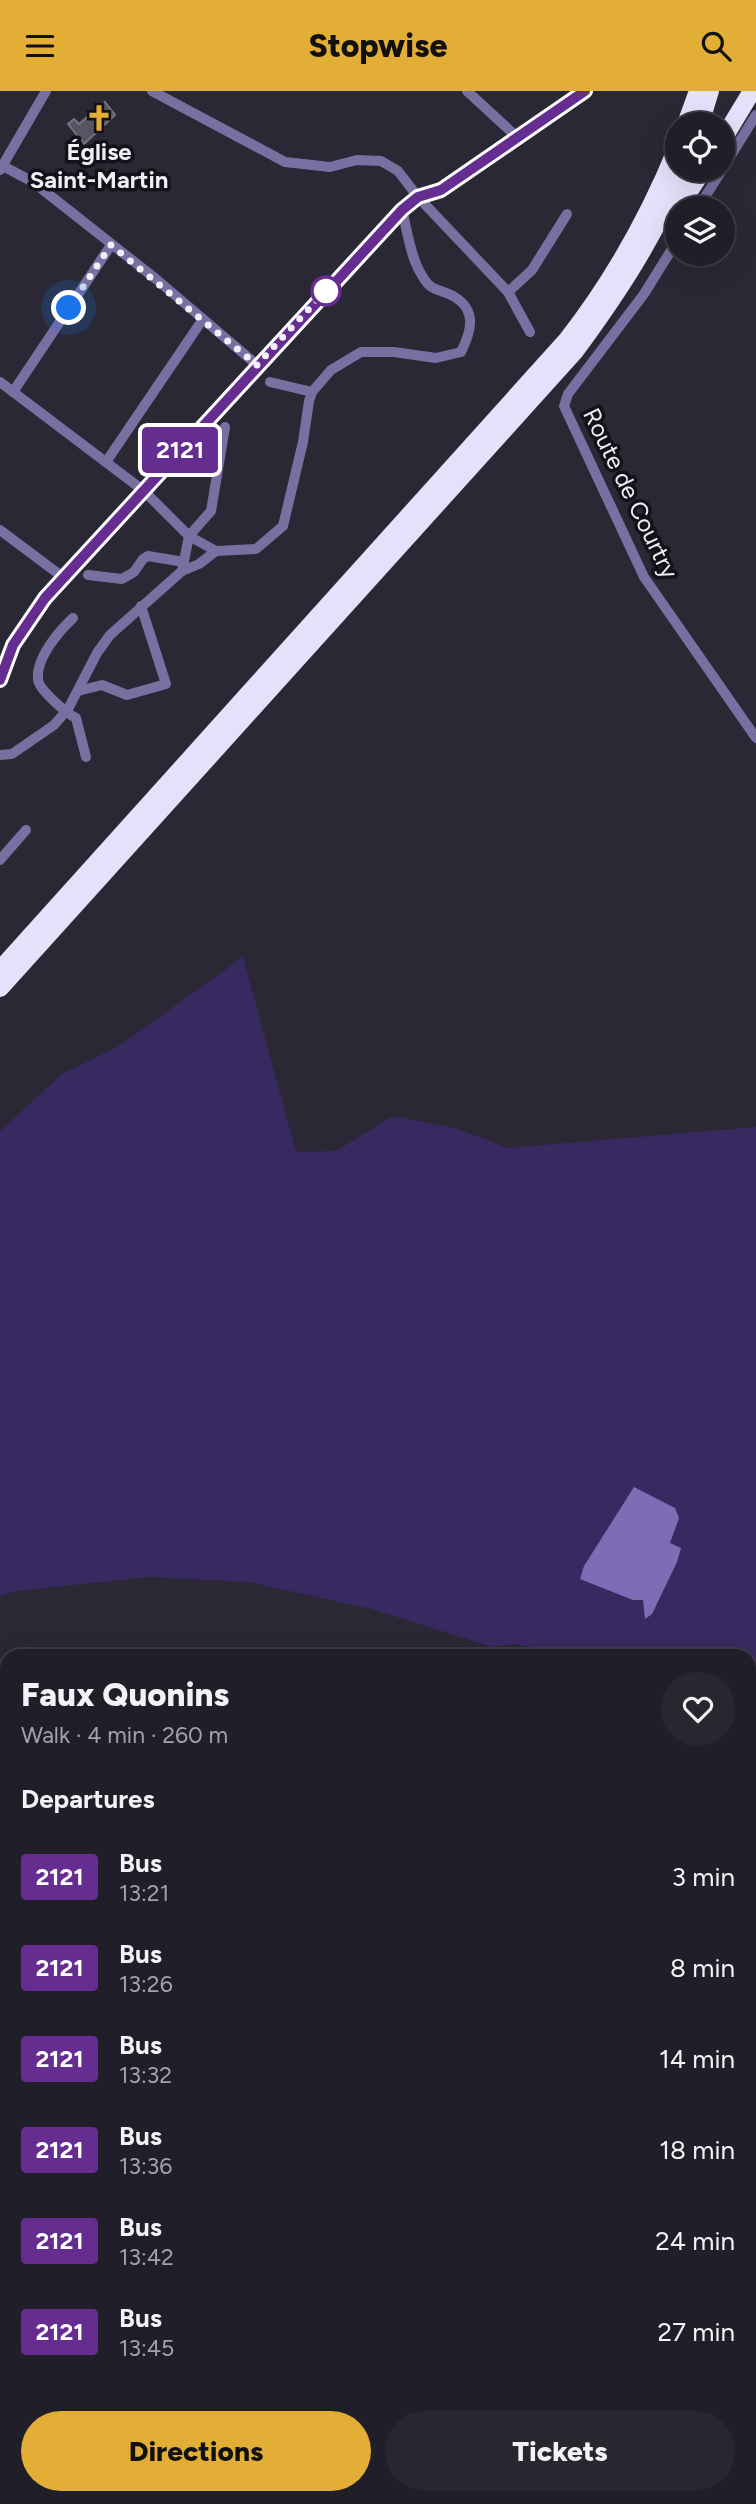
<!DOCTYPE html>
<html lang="en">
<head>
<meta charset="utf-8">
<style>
  :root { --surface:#201e28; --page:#282730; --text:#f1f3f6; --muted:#a2a2a8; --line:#3d3c45; --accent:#e3ae35 }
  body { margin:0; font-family:Figtree,sans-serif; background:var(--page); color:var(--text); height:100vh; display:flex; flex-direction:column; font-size:26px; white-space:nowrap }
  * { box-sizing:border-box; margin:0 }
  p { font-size:23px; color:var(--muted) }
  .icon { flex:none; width:38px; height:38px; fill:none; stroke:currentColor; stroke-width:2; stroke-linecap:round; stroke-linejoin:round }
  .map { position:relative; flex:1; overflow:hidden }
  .panel { position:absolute; left:0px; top:1558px; width:756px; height:856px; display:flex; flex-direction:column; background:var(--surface); border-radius:21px 21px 0 0; box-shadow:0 7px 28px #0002,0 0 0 2px var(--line) }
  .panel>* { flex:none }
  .badge { padding:0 14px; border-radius:5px; font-size:24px; line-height:46px }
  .buttons { position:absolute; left:665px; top:21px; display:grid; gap:14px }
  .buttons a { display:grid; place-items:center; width:70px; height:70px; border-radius:50%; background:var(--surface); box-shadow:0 7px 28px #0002,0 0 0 2px var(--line); font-size:35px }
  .you { position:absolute; width:35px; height:35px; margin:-18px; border:5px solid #fff; border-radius:50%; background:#1a73e8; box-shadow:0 0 0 10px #1a73e833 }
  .map>.badge { position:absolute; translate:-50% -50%; box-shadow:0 0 0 4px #fff }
  h2 { padding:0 21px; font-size:26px; line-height:63px }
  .round { display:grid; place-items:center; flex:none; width:74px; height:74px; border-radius:37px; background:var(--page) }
  .summary { display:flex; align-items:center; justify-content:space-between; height:119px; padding:0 21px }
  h1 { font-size:33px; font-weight:800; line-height:52px }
  .cta { display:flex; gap:14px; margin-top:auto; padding:14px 21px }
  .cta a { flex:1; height:80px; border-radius:42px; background:var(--accent); color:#111; font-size:28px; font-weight:800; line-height:80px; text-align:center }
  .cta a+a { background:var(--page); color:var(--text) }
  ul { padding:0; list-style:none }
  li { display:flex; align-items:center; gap:21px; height:91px; padding:0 21px }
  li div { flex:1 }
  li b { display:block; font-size:26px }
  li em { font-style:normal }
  li .badge { min-width:77px; font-weight:700; text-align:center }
  header { display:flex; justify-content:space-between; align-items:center; height:91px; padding:0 21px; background:var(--accent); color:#111; font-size:32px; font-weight:800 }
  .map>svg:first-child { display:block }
</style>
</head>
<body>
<header><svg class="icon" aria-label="menu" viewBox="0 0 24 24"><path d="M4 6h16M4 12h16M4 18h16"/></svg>Stopwise<svg class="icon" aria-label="search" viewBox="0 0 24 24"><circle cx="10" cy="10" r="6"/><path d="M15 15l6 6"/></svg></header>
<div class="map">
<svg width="756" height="2413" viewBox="0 0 756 2413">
  <rect width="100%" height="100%" fill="#2a2835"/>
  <!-- green -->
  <g fill="#392961">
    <path d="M243,866L296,1061L336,1060L393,1025L458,1038L508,1057L756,1036V1589L749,1588V1564H562L517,1553L492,1556L372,1518L248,1491L149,1486L17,1500L0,1505V1040L62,983L119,955Z"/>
    <path d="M0,2120L7,2126V2406H62L59,2413H0Z"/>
    <path d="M462,2406H528L535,2413H469Z"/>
  </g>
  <!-- water -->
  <path fill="#7e6cb6" d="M634,1396L675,1417L679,1427L670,1452L681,1457L677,1471L652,1523L645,1528L643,1509H633L580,1488L584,1475Z"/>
  <!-- building -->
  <path fill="#575564" stroke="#757382" stroke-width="2" d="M105,11L115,24L84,53L68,33L74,28L79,33Z"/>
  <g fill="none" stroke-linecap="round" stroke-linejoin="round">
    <!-- minor -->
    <g stroke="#7a6fa1" stroke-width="10">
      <path d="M152,0L285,71L330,76L357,69L381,70L398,80L418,106L508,201L530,241"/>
      <path d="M467,0L518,47"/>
      <path d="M3,75L33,91L156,188L257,274"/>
      <path d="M723,77L756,24"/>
      <path d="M0,79L46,0"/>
      <path d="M698,117L722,79"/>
      <path d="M677,150L644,203L568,303L564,315L644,486L756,647"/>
      <path d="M508,201L532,179L567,123"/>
      <path d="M0,291L144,400L189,445L216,460L256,458L283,435L303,351L309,310L312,301L331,279L361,261H394L436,267L461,261C471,241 478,219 453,205C436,196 431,202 420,181C410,164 407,138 402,119"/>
      <path d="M270,291L312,301"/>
      <path d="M13,301L111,154"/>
      <path d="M106,371L203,228"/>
      <path d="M0,439L64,487"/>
      <path d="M182,480L189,445L211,420L225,336"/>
      <path d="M88,484L122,488L134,481L143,468L148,465L184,471"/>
      <path d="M73,527C59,540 36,567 38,588C38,598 66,622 76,627L86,666"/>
      <path d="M0,589L13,554L45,507L402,119L418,106L441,99L585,0"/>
      <path d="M78,600L102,594L127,604L166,593L141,515"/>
      <path d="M0,664L12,663L54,634L68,618L97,562L110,544L182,480L199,473L216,460"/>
      <path d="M0,769L26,739"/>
    </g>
    <!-- major -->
    <g stroke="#c8bcfa" stroke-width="14">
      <path d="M0,1913L7,1921"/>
      <path d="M455,2406L462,2413"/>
    </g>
    <!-- highway -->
    <g stroke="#e5e1fa" stroke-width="18">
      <path d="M686,33L698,0"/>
      <path d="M700,33L710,0"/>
      <path d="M723,48L752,0"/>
      <path d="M678,117L703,79"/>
      <path d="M0,879L567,249C613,190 649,126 677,57"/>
      <path d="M0,897L575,260C617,203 656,144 682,79"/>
    </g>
  </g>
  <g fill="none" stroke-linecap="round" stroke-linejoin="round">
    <defs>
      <path id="line" d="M0,589L13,554L45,507L402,119L418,106L441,99L585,0"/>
    </defs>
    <!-- line casing -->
    <use href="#line" stroke="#fff" stroke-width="16"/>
    <!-- line -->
    <use href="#line" stroke="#662d91" stroke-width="10"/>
    <!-- walk -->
    <path stroke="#f0eff8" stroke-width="7" stroke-dasharray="0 12.6" d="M69,217L111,154L257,274L333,192L326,200"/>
  </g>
  <!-- icons -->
  <defs>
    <symbol id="church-bare" viewBox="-9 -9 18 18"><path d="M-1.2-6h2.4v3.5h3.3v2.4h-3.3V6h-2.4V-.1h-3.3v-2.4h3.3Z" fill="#e3ae35" stroke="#131218" stroke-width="2.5" paint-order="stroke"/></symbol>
  </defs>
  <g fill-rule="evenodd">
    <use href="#church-bare" x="80" y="8" width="38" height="38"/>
  </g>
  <!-- markers -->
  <circle fill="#fff" stroke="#662d91" stroke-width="3.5" cx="326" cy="200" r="14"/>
  <g text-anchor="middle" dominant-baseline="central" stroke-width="7" stroke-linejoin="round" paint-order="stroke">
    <!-- poi labels -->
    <g font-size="24" font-weight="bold" fill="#f0eff8" stroke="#131218">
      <text x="99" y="60">Église<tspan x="99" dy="28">Saint-Martin</tspan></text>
    </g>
    <!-- street labels -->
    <g font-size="24" fill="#f0eff8" stroke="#131218">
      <text transform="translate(631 402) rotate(64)">Route de Courtry</text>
    </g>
  </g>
</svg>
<div class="buttons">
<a><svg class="icon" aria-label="locate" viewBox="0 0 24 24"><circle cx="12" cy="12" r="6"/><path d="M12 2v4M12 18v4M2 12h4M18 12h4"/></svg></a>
<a><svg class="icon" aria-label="layers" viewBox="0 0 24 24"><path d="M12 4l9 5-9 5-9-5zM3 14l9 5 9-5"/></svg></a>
</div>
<div class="you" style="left:69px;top:217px"></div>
<b class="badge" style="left:180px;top:359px;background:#662d91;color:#fff">2121</b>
<section class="panel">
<div class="summary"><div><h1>Faux Quonins</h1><p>Walk · 4 min · 260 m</p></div><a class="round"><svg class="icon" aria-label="heart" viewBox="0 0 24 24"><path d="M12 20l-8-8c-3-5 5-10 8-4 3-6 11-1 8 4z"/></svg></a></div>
<h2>Departures</h2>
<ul>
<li><span class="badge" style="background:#662d91;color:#fff">2121</span><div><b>Bus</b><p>13:21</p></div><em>3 min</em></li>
<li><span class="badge" style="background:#662d91;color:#fff">2121</span><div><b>Bus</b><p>13:26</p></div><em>8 min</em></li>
<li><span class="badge" style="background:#662d91;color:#fff">2121</span><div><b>Bus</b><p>13:32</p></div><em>14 min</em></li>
<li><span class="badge" style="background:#662d91;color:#fff">2121</span><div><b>Bus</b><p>13:36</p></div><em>18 min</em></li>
<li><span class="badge" style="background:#662d91;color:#fff">2121</span><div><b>Bus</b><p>13:42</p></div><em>24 min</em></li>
<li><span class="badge" style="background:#662d91;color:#fff">2121</span><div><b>Bus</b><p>13:45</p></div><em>27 min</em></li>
</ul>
<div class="cta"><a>Directions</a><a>Tickets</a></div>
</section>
</div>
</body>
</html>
